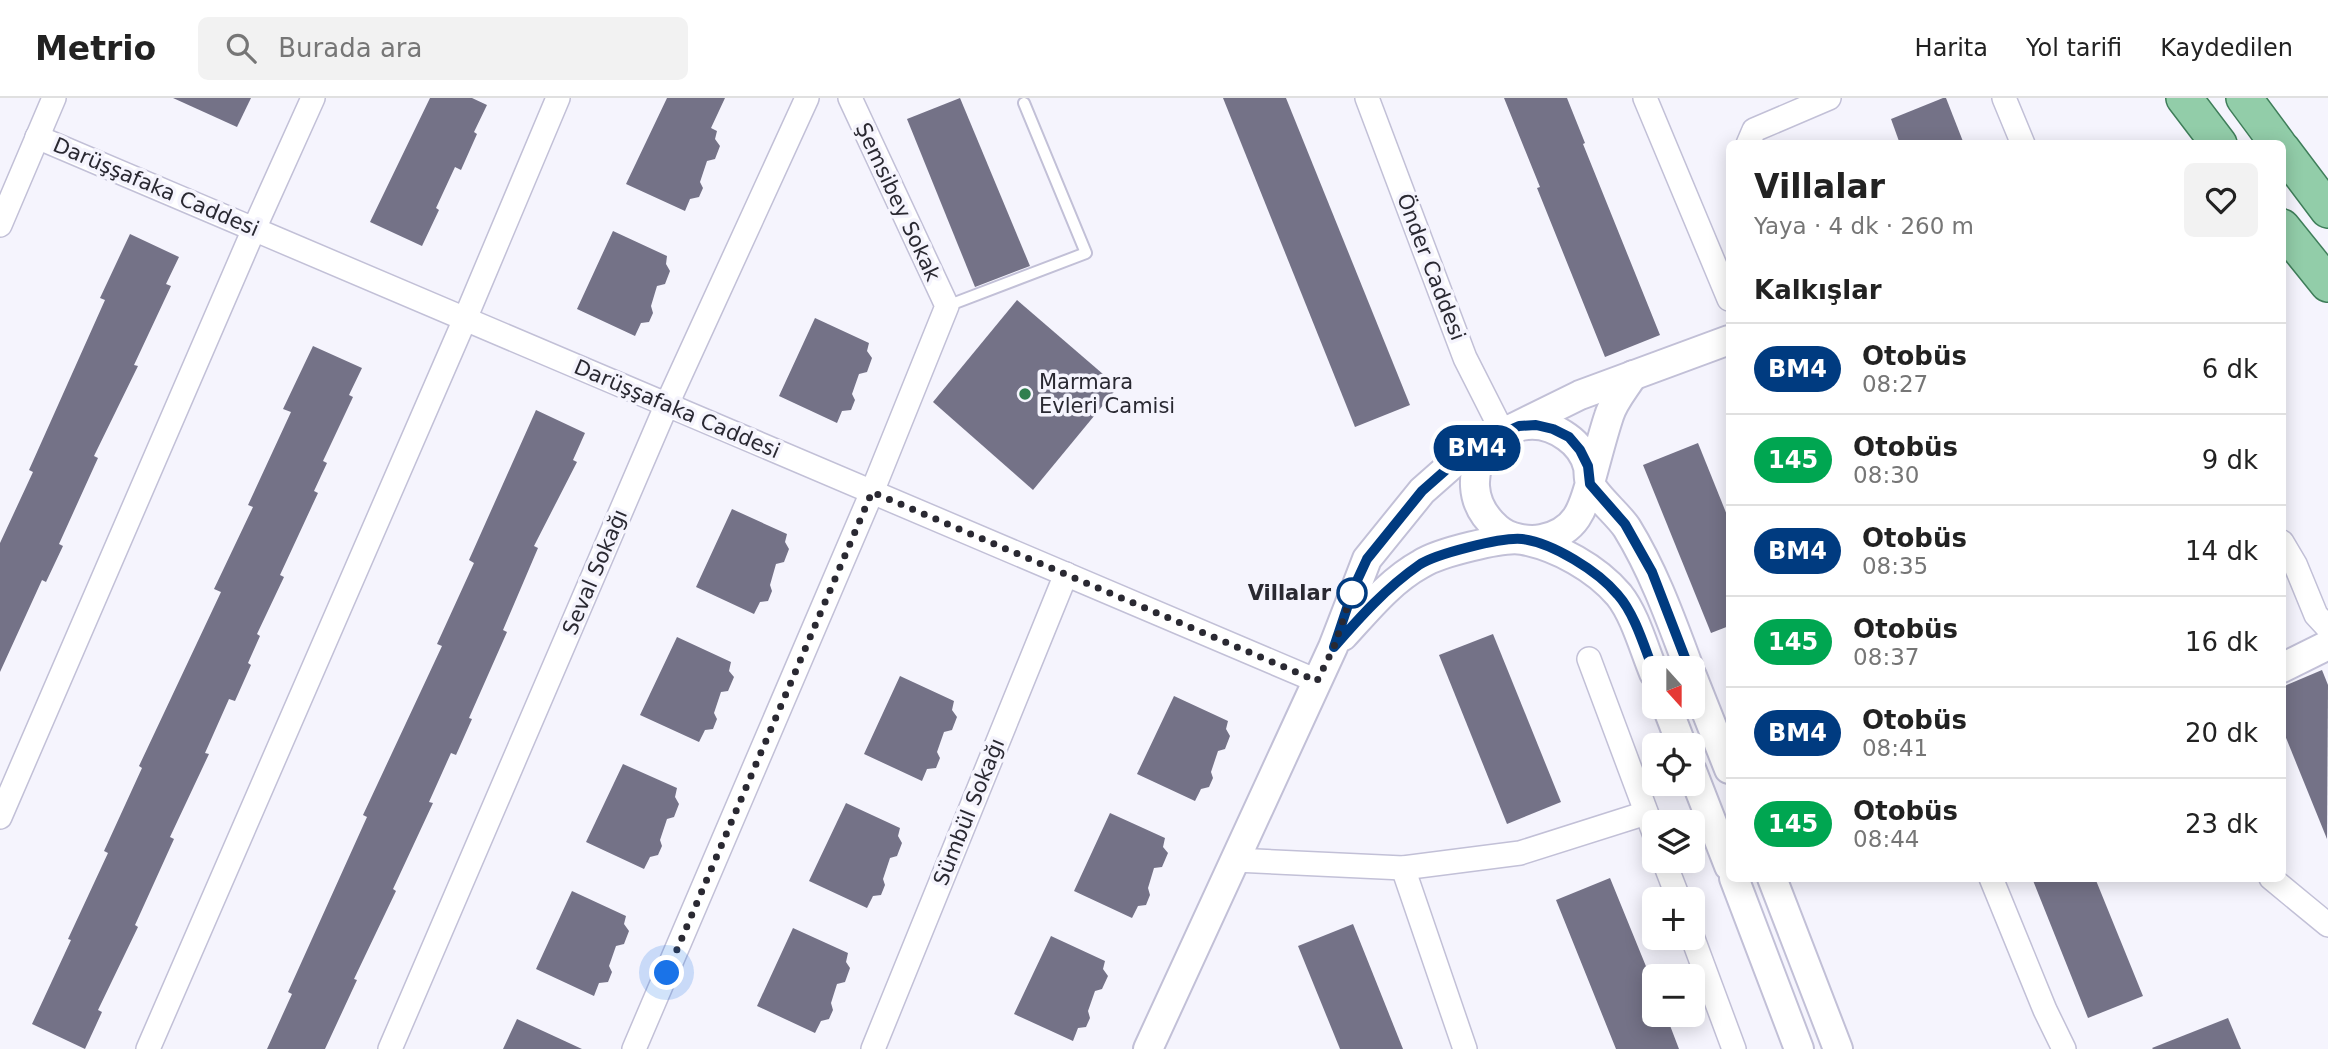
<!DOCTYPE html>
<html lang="tr">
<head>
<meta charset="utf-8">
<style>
  :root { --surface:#fff; --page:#f2f2f2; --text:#222; --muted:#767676; --line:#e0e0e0 }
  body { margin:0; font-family:"DejaVu Sans",sans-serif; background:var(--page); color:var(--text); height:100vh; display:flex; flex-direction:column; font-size:26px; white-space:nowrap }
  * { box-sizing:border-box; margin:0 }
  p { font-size:23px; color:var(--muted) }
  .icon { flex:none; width:38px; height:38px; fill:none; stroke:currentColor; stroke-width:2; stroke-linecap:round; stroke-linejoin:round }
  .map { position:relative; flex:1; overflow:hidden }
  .panel { position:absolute; left:1726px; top:42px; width:560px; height:742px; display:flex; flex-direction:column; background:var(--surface); border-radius:10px; box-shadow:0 4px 18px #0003 }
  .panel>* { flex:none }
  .badge { padding:0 14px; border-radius:23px; font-size:24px; line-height:46px }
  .needle { width:46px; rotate:159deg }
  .tools { position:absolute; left:1642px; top:558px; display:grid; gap:14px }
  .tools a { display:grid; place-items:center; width:63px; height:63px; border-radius:10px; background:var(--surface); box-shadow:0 4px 18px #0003; font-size:35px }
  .you { position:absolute; width:35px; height:35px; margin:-18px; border:5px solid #fff; border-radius:50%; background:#1a73e8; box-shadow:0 0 0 10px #1a73e833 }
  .map>.badge { position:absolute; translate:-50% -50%; box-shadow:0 0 0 4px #fff }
  h2 { padding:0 28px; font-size:26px; line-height:63px }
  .round { display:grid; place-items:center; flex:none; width:74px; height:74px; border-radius:10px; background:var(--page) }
  .overview { display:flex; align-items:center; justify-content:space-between; height:119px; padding:0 28px }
  h1 { font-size:33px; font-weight:700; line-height:52px }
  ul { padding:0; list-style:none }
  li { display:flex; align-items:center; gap:21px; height:91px; padding:0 28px; border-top:2px solid var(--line) }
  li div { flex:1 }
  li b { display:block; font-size:26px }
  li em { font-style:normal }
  li .badge { min-width:77px; font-weight:700; text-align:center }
  header { display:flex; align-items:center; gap:42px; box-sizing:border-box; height:98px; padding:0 35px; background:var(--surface); border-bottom:2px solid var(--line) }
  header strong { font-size:33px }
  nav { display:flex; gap:38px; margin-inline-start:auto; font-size:24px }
  .search { width:490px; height:63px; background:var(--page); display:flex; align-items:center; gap:18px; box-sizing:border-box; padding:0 24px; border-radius:10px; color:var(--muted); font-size:26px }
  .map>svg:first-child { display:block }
</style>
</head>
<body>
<header>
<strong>Metrio</strong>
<div class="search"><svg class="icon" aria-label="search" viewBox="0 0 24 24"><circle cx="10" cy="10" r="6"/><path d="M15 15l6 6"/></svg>Burada ara</div>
<nav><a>Harita</a><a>Yol tarifi</a><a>Kaydedilen</a></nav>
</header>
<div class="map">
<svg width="2328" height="951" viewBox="0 0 2328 951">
  <rect width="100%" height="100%" fill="#f5f4fd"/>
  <!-- building -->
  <g fill="#747287">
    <path d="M173,0H251L237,29Z"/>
    <path d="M430,0H472L487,7L474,34L477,36L461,72L455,69L436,110L439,112L422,148L370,124Z"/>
    <path d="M667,0H725L711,30L717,33L715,41L720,48L715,61L707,63L700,84L703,90L699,99L690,101L685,113L626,86Z"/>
    <path d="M960,0L1030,168L975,189L907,21Z"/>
    <path d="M1223,0H1286L1410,307L1355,329Z"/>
    <path d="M1504,0H1567L1585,45L1583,46L1660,237L1605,259L1537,90L1540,89Z"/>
    <path d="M1943,0H1946L1964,46H1900L1891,21Z"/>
    <path d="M613,133L667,158L666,166L670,173L665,186L657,188L651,208L653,215L649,224L641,225L635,238L577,211Z"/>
    <path d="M130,136L179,159L166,186L171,188L134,267L138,268L94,358L98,360L59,446L63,448L46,484L42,482L0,574V445L33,374L29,372L105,202L100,200Z"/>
    <path d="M1017,202L1118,289L1033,392L933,304Z"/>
    <path d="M815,220L869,245L867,253L872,260L867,274L859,276L852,296L855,302L851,312L842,313L837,325L779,298Z"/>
    <path d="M313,248L362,270L349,297L353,299L323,363L327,365L314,393L318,395L280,477L284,479L257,536L260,538L248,565L251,567L235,603L229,601L205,655L209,656L170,739L174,741L135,827L138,829L98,912L102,914L85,951L32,926L71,842L68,841L108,755L104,753L142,670L139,668L221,494L214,491L253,409L248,407L291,314L283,311Z"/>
    <path d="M536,312L585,335L573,362L577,364L534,448L538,450L503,532L507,534L469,620L472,621L456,657L451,655L429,704L433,705L393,791L396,793L354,881L357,882L325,951H267L292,896L288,894L367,719L363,717L442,548L437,546L474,465L469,462Z"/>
    <path d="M1698,345L1729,422V528L1711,535L1643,367Z"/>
    <path d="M732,411L787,436L785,444L789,451L784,464L776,466L770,487L772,493L768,503L760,504L754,516L696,489Z"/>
    <path d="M1493,536L1561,704L1507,726L1439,557Z"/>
    <path d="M677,539L731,564L729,573L734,579L728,593L721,594L714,615L717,621L713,631L705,632L699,644L640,617Z"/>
    <path d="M2322,572L2328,587L2327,741L2282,630V589Z"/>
    <path d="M900,578L954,603L952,612L957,619L952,632L944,634L937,654L940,660L936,670L927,671L922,683L864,656Z"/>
    <path d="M1174,598L1228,623L1226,631L1230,638L1225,651L1218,653L1211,674L1213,680L1209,689L1201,691L1195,703L1137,676Z"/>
    <path d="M623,666L677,690L675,699L679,706L674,719L667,721L660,742L662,748L658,757L650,759L644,771L586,744Z"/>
    <path d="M846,705L900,730L898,738L902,745L897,758L890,760L883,781L885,787L881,797L873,798L867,810L809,783Z"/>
    <path d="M1110,715L1165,740L1163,749L1168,755L1162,769L1154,770L1148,790L1150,797L1146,807L1138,808L1132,820L1074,793Z"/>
    <path d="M1610,780L1654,888V917H1666L1679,951H1616L1556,802Z"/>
    <path d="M2032,780H2095L2143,898L2088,920Z"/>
    <path d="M572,793L626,818L624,826L629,833L624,846L616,848L609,868L612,874L608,884L599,885L594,898L536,871Z"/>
    <path d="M1353,826L1403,951H1340L1298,848Z"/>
    <path d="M793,830L848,855L846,864L850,870L845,884L837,886L831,905L833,912L829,921L821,923L815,935L757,908Z"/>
    <path d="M1051,838L1105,863L1103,871L1108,878L1102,891L1095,893L1088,913L1090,920L1086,929L1078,930L1073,943L1014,916Z"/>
    <path d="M2228,920L2241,951H2153L2152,950Z"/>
    <path d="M517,921L582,951H503Z"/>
  </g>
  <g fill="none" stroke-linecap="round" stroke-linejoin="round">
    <defs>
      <path id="service" d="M947,208L1086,155L1024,5"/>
      <g id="minor">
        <path d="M1367,0L1465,260L1503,335"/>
        <path d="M1645,0L1729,201"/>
        <path d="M2004,0L2023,46"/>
        <path d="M37,39L1317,583"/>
        <path d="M1748,46L1754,32L1829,0"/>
        <path d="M0,127L54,0"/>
        <path d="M2282,444L2295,466L2316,517L2328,530"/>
        <path d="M1589,561L1654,735"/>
        <path d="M0,719L254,131L313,0"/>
        <path d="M1235,762L1403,770L1520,755L1646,715"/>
        <path d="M1664,763L1679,802"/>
        <path d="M1403,770L1465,951"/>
        <path d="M1991,780L2045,912L2064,951"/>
        <path d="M2271,780L2328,827"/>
        <path d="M1692,838L1734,951"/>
        <path d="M148,951L465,221L558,0"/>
        <path d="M390,951L667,306L807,0"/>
        <path d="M634,951L872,394L947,208L850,0"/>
        <path d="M873,951L1066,476"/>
      </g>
      <g id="tertiary">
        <path d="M1633,277C1625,290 1613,304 1609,318C1603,336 1598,356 1593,374C1584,406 1580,433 1542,441C1528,444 1508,440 1497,430C1439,380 1507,295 1567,339C1577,346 1585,357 1588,369C1589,374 1588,380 1590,385C1595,398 1618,416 1627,430C1654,474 1671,522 1689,570"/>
        <path d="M1343,538C1367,512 1390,483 1421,466C1438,455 1504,438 1523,442C1558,449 1596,470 1619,497C1635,517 1644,551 1654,575"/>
        <path d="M2282,570L2328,547"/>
        <path d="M1692,578L1729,671"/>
        <path d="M1667,609L1682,648"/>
        <path d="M1692,673L1729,768"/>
        <path d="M1734,780L1799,951"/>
        <path d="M1772,780L1838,951"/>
        <path d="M1148,951L1333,549L1367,461L1422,393L1456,363L1503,335L1580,297L1729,242"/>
      </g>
      <g id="primary">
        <path d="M2184,0L2219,46"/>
        <path d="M2244,0L2278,46"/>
        <path d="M2282,51L2328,112"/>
        <path d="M2282,129L2328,186"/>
      </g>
    </defs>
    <!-- service casing -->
    <use href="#service" stroke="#c2c0d7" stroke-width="14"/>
    <!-- minor casing -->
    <use href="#minor" stroke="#c2c0d7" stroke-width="26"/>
    <!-- tertiary casing -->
    <use href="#tertiary" stroke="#c2c0d7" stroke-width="32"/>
    <!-- primary casing -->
    <use href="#primary" stroke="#3f7e5a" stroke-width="38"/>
    <!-- service -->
    <use href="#service" stroke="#fff" stroke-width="10"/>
    <!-- minor -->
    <use href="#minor" stroke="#fff" stroke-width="23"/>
    <!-- tertiary -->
    <use href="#tertiary" stroke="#fff" stroke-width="28"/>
    <!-- primary -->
    <use href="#primary" stroke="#92cda9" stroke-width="35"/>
  </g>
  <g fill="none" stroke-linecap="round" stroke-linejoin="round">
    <defs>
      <path id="line" d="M1654,574C1645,551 1635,516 1618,497C1598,473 1553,445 1522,441C1502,439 1435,456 1419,467C1386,490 1360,519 1334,549L1354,489L1367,461L1422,393L1456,363L1503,335L1519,328L1536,327L1553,331L1569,339L1580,352L1588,368L1590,386L1625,426L1652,474L1689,570"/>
    </defs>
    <!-- line casing -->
    <use href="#line" stroke="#fff" stroke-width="16"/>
    <!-- line -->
    <use href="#line" stroke="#003b80" stroke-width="10"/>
    <!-- walk -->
    <path stroke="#2a2932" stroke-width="7" stroke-dasharray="0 12.6" d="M667,875L872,394L1317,583L1334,549L1354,489L1352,495"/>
  </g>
  <!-- markers -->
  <circle fill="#307f4e" stroke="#f5f4fd" stroke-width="2.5" cx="1025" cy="296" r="7"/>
  <circle fill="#fff" stroke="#003b80" stroke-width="3.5" cx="1352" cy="495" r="14"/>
  <g text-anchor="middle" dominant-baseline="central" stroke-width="7" stroke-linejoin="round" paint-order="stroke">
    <!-- street labels -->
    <g font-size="21" fill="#2a2932" stroke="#f5f4fd">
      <text transform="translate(156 89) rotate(23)">Darüşşafaka Caddesi</text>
      <text transform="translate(898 104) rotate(65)">Şemsibey Sokak</text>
      <text transform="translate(1431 169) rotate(69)">Önder Caddesi</text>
      <text transform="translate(677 311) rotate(23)">Darüşşafaka Caddesi</text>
      <text transform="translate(595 474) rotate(-67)">Seval Sokağı</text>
      <text transform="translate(969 714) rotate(-68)">Sümbül Sokağı</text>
    </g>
    <!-- poi labels -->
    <g font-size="21" fill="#2a2932" stroke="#f5f4fd" text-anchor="start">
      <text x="1039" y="284">Marmara<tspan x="1039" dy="24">Evleri Camisi</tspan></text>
    </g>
    <!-- stop labels -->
    <g font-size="21" font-weight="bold" fill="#2a2932" stroke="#f5f4fd" text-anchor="end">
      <text x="1331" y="495">Villalar</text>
    </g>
  </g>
</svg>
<div class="tools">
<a><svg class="needle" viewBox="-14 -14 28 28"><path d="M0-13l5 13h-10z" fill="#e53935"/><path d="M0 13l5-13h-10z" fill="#767676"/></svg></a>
<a><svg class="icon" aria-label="locate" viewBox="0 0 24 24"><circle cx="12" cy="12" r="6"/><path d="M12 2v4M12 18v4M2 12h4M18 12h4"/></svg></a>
<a><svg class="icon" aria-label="layers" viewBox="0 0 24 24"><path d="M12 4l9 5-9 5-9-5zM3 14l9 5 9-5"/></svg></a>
<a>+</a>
<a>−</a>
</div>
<div class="you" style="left:667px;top:875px"></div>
<b class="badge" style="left:1477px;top:350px;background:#003b80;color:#fff">BM4</b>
<section class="panel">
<div class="overview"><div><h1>Villalar</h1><p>Yaya · 4 dk · 260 m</p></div><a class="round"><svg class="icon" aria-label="heart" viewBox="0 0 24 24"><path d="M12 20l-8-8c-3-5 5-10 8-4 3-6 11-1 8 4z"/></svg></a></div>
<h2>Kalkışlar</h2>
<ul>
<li><span class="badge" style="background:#003b80;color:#fff">BM4</span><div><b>Otobüs</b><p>08:27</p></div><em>6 dk</em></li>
<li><span class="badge" style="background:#00a651;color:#fff">145</span><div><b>Otobüs</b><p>08:30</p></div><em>9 dk</em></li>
<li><span class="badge" style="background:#003b80;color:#fff">BM4</span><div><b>Otobüs</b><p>08:35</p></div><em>14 dk</em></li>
<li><span class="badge" style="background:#00a651;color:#fff">145</span><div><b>Otobüs</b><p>08:37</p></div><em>16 dk</em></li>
<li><span class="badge" style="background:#003b80;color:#fff">BM4</span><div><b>Otobüs</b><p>08:41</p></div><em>20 dk</em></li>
<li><span class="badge" style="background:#00a651;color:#fff">145</span><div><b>Otobüs</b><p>08:44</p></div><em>23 dk</em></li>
</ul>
</section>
</div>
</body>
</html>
